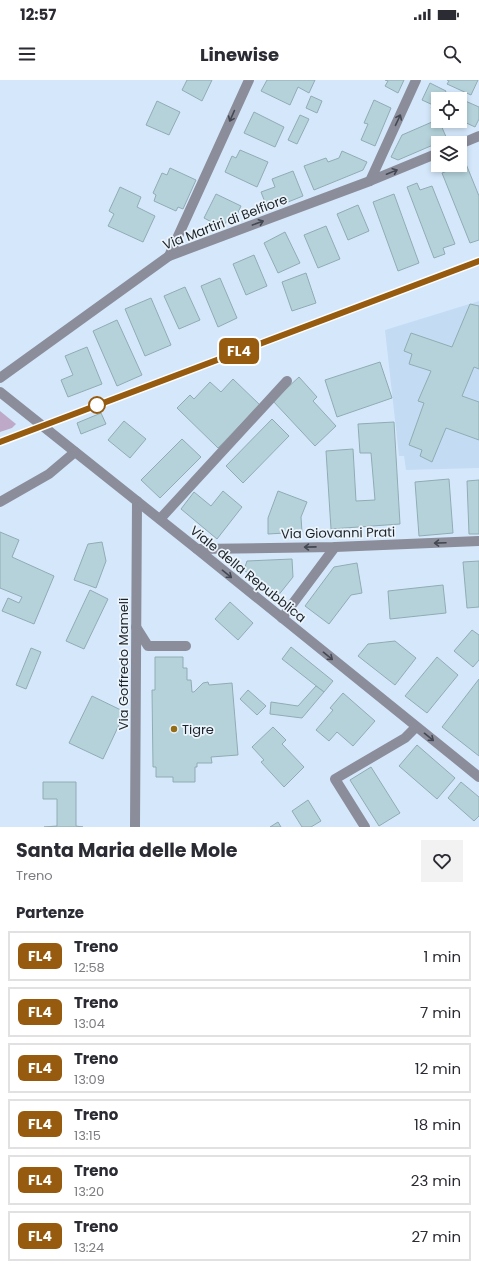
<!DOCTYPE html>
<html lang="it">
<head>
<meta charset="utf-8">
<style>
  :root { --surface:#fff; --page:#f2f2f3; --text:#2b2b33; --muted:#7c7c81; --line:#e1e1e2 }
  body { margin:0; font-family:Poppins,sans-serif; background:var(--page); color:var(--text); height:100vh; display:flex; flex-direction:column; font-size:15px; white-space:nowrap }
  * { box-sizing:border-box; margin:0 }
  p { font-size:13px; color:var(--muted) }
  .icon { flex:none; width:22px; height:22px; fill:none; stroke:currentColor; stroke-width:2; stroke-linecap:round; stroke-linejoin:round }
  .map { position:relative; height:747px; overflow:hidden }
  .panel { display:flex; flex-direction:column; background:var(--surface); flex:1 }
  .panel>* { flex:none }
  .badge { padding:0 8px; border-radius:6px; font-size:14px; line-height:26px }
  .buttons { position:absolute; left:431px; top:12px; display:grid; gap:8px }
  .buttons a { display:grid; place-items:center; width:36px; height:36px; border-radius:0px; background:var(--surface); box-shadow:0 2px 6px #0003; font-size:20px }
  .map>.badge { position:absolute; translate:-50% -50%; box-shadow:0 0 0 2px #fff }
  h2 { padding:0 16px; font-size:15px; line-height:36px }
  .round { display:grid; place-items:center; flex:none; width:42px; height:42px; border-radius:0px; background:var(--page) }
  .summary { display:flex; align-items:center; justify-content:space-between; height:68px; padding:0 16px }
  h1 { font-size:19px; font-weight:700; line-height:30px }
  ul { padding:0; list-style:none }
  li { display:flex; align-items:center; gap:12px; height:50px; margin:0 8px 6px; padding:0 8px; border:2px solid var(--line); border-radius:0px }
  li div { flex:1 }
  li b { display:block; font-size:15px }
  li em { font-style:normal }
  li .badge { min-width:44px; font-weight:700; text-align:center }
  .status { display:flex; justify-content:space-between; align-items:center; height:28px; padding:0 20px; background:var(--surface); direction:ltr }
  .status svg { height:11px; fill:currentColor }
  header { display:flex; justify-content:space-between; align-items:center; height:52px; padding:0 16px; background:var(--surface); font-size:18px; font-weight:700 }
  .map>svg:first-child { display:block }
</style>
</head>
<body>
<div class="status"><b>12:57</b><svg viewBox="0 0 49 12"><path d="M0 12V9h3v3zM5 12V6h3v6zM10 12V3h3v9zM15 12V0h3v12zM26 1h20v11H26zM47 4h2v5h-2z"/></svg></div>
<header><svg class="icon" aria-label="menu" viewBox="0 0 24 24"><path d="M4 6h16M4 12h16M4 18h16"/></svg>Linewise<svg class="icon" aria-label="search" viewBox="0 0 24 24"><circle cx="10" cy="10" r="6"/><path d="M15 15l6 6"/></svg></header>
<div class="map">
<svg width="479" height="747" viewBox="0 0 479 747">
  <rect width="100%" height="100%" fill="#d5e8fb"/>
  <!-- built -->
  <path fill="#c3dcf4" d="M479,221V388L406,390L404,376H399L385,250Z"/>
  <!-- green -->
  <path fill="#beaac8" d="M0,331L16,344L12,348L0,352Z"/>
  <!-- building -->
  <g fill="#b5d2da" stroke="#90acb3">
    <path d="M187,0H212L202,21L182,10Z"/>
    <path d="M267,0H315L309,13L298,7L290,25L261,11Z"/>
    <path d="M385,0H404L398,13L385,6L388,1Z"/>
    <path d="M447,0H478L471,15L447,4L449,1Z"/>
    <path d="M430,3L446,11L442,19H438L437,30L431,28L433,25L422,20Z"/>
    <path d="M311,16L322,21L317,33L306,28Z"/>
    <path d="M454,16L479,27V39L475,47L460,40V19H452Z"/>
    <path d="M374,20L391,28L375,66L361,60L368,44L364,43Z"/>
    <path d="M157,21L180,32L169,55L146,45Z"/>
    <path d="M254,32L284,47L275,67L244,53Z"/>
    <path d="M300,35L309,39L297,64L288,60Z"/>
    <path d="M432,42L433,46L440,43L447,59L398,80L391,77L402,55Z"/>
    <path d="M240,70L268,82L257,107L225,92L232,76L236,78Z"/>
    <path d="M342,71L367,82L363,90L314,110L304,86L326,78L328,82L339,78Z"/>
    <path d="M466,84L479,116V160L470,163L442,93Z"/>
    <path d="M170,88L196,100L183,129L178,127L176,131L154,121L156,115L153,113L162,93L167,95Z"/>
    <path d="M293,91L303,116L268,130L261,112L275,107L272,99Z"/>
    <path d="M417,103L420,110L432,106L455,164L443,168L445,174L434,178L407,107Z"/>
    <path d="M120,107L141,117L137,127L155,136L143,162L108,146L114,134L109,131Z"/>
    <path d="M216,114L241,126L234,141L228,138L223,148L204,138Z"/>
    <path d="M394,114L419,183L398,191L373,122Z"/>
    <path d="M358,125L369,151L348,160L337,134Z"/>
    <path d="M326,146L340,179L318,188L304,155Z"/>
    <path d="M285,152L300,183L278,193L264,163Z"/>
    <path d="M254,175L267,206L246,215L233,184Z"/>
    <path d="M306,193L316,223L292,231L282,202Z"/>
    <path d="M220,198L237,238L218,247L201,206Z"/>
    <path d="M185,207L200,240L179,249L164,216Z"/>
    <path d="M151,218L171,265L145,276L125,229Z"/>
    <path d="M470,224L479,226V289L474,287L462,316L479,322V360L446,348L432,382L420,376L422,370L409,365L424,323L418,321L431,291L409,284L412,274L404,271L411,253L452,267Z"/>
    <path d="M117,240L142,295L117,306L93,251Z"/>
    <path d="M87,267L102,304L68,317L61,300L73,295L65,276Z"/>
    <path d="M380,282L392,318L337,337L325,300Z"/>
    <path d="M299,297L317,317L313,321L336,346L315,366L273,321Z"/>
    <path d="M233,299L260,325L218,368L177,328L190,315L194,319L210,302L221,312Z"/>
    <path d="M101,333L106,344L81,354L77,343Z"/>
    <path d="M272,339L289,356L243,403L226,386Z"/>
    <path d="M124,341L146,359L130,378L108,360Z"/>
    <path d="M394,342L400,444L331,449L326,371L353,369L356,421L375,420L371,373H360L358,344Z"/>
    <path d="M182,359L201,377L160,418L141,400Z"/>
    <path d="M449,399L453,453L419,456L415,402Z"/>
    <path d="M479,400V454H469L467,401Z"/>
    <path d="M223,411L242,427L217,459L181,429L194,412L211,426Z"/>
    <path d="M278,411L307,422L301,437L302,452L268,454V438Z"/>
    <path d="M0,452L19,460L12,477L54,496L34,544L2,531L8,518L19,523L22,517L0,508Z"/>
    <path d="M102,462L106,481L96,508L74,500L88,464Z"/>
    <path d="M292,479L293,497L277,517L244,490L247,481Z"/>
    <path d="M479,481V527L467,528L463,482Z"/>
    <path d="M357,483L362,513L351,515L329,544L305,526L334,487Z"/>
    <path d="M443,505L446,533L390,539L388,511Z"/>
    <path d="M90,510L108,519L84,569L66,561Z"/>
    <path d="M230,522L253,543L238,560L215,539Z"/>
    <path d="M472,550L479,555V580L473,587L454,571Z"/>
    <path d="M395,561L416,578L395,605L358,576L368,564Z"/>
    <path d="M291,567L333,601L324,612L282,579Z"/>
    <path d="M31,568L41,572L26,609L16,605Z"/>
    <path d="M155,577H183V588H187V600H191L192,612H194L203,603L208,602L209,605L232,603L238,675L211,677L212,683H197V687H195V702H173V697H156V687H153L152,610H155Z"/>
    <path d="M437,577L458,595L427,633L405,616Z"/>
    <path d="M479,599V676L442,647Z"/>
    <path d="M316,606L324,612L302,638L270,634L271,622L298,626Z"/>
    <path d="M248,610L266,626L257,635L240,619Z"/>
    <path d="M343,613L375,641L353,666L337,652L329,661L316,650L333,630L330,628Z"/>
    <path d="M92,616L125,632L103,679L69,663Z"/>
    <path d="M273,647L286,660L282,664L304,687L284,707L261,682L264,680L252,667Z"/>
    <path d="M417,665L455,698L437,719L399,686Z"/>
    <path d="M371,687L400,733L379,746L350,700Z"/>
    <path d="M43,702H76V746L83,747H44L57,746V719H43Z"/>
    <path d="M461,702L479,717V736L474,741L448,718Z"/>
    <path d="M308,720L321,741L311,747H302L292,731Z"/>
    <path d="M278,742L281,747H270Z"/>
  </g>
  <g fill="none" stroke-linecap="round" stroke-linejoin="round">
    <!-- minor -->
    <g stroke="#8b8d9b" stroke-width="10">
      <path d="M460,64L479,56"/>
      <path d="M370,101L416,0"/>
      <path d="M169,176L249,0"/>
      <path d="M0,298L169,176L370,101L438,73"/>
      <path d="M0,312L197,469L479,697"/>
      <path d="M0,422L49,394L75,372"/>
      <path d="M160,439L287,301"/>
      <path d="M197,469L335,467L479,461"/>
      <path d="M282,538L335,467"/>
      <path d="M136,547L148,566H186"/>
      <path d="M135,747L137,421"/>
      <path d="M365,747L335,699L405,658L416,647"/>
    </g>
    <!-- rail -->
    <path stroke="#39424b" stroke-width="3" stroke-dasharray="8 4" stroke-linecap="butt" d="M0,362L479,181"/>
  </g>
  <!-- one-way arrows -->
  <defs><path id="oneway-shaft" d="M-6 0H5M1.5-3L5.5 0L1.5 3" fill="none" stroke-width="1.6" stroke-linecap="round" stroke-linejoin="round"/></defs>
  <g stroke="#434852">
    <use href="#oneway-shaft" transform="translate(232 36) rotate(114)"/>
    <use href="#oneway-shaft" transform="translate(398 40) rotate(-65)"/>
    <use href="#oneway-shaft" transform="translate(392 92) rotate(-22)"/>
    <use href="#oneway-shaft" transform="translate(258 143) rotate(-20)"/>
    <use href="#oneway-shaft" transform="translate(440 463) rotate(178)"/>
    <use href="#oneway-shaft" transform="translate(310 467) rotate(179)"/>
    <use href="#oneway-shaft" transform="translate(227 494) rotate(39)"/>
    <use href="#oneway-shaft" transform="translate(328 576) rotate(39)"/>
    <use href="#oneway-shaft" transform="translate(429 657) rotate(39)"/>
  </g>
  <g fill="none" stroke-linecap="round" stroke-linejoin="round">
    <defs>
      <path id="line" d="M0,362L479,181"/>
    </defs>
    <!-- line casing -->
    <use href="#line" stroke="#fff" stroke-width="9"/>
    <!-- line -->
    <use href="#line" stroke="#965b0e" stroke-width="6"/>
  </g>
  <!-- markers -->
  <circle fill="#fff" stroke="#965b0e" stroke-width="2" cx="97" cy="325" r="8"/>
  <circle fill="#956d17" stroke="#ecf4fb" stroke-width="1.5" cx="174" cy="649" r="4"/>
  <g text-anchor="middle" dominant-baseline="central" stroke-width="3.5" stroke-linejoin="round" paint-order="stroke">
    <!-- street labels -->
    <g font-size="13" fill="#1c232a" stroke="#ecf4fb">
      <text transform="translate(225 142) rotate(-21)">Via Martiri di Belfiore</text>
      <text transform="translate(338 453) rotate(-1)">Via Giovanni Prati</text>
      <text transform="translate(248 494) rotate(39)">Viale della Repubblica</text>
      <text transform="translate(123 584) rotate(-90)">Via Goffredo Mameli</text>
    </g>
    <!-- poi labels -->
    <g font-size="13" fill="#1c232a" stroke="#ecf4fb" text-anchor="start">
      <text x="182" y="649">Tigre</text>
    </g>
  </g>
</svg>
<div class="buttons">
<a><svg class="icon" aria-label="locate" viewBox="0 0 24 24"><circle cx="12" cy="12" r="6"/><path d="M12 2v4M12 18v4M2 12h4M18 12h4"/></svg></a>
<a><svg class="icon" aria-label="layers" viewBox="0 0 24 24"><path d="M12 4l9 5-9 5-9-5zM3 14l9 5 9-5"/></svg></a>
</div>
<b class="badge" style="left:239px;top:271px;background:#965b0e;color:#fff">FL4</b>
</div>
<section class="panel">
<div class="summary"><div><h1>Santa Maria delle Mole</h1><p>Treno</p></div><a class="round"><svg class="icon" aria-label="heart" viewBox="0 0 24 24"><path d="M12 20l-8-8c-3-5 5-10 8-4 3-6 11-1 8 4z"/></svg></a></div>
<h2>Partenze</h2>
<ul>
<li><span class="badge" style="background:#965b0e;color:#fff">FL4</span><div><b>Treno</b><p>12:58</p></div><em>1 min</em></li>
<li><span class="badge" style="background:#965b0e;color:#fff">FL4</span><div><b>Treno</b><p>13:04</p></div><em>7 min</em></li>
<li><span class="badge" style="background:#965b0e;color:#fff">FL4</span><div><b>Treno</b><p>13:09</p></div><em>12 min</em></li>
<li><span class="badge" style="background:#965b0e;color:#fff">FL4</span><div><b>Treno</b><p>13:15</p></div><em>18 min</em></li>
<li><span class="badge" style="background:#965b0e;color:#fff">FL4</span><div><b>Treno</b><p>13:20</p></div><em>23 min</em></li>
<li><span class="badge" style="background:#965b0e;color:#fff">FL4</span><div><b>Treno</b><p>13:24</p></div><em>27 min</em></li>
</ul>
</section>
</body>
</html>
